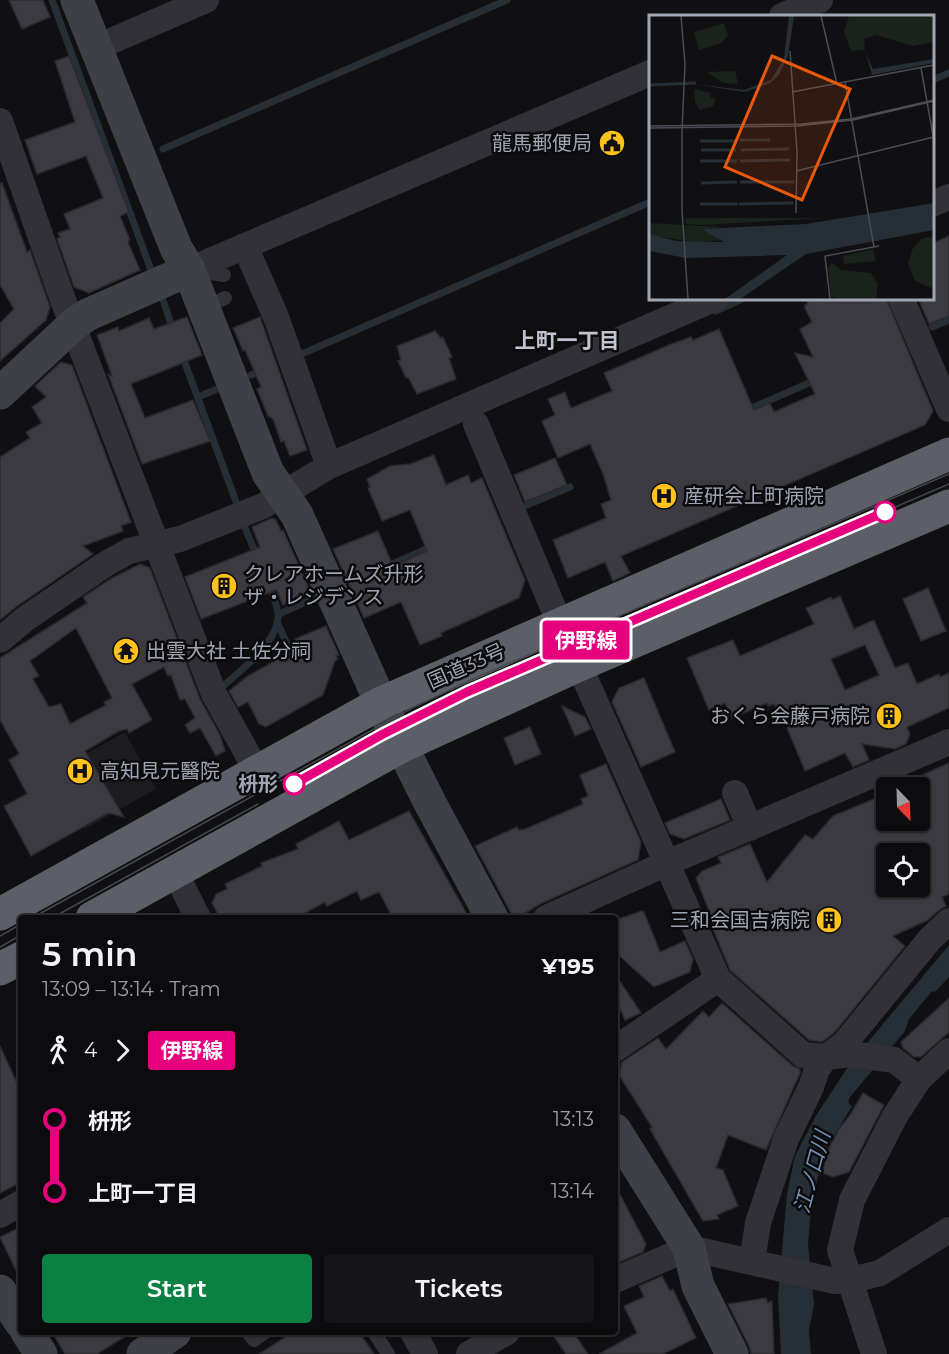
<!DOCTYPE html>
<html lang="en">
<head>
<meta charset="utf-8">
<style>
  :root { --surface:#0c0c0e; --page:#151517; --text:#f1f3f6; --muted:#9a9b9e; --line:#2c2c2e; --accent:#0b8043 }
  body { margin:0; font-family:Montserrat,"Noto Sans JP",sans-serif; background:var(--page); color:var(--text); height:100vh; display:flex; flex-direction:column; font-size:22px; white-space:nowrap }
  * { box-sizing:border-box; margin:0 }
  p { font-size:20px; color:var(--muted) }
  .icon { flex:none; width:33px; height:33px; fill:none; stroke:currentColor; stroke-width:2; stroke-linecap:round; stroke-linejoin:round }
  .map { position:relative; flex:1; overflow:hidden }
  .side { position:absolute; left:18px; top:915px; width:600px; height:420px; display:flex; flex-direction:column; background:var(--surface); border-radius:6px; box-shadow:0 2px 4px #0004,0 0 0 2px var(--line) }
  .side>* { flex:none }
  .badge { padding:0 12px; border-radius:4px; font-size:21px; line-height:39px }
  .needle { width:39px; rotate:157deg }
  .buttons { position:absolute; left:876px; top:777px; display:grid; gap:12px }
  .buttons a { display:grid; place-items:center; width:54px; height:54px; border-radius:6px; background:var(--surface); box-shadow:0 2px 4px #0004,0 0 0 2px var(--line); font-size:30px }
  .map>.badge { position:absolute; translate:-50% -50%; box-shadow:0 0 0 3px #fff }
  .legs { display:flex; align-items:center; gap:9px; height:66px; padding:0 24px; font-size:20px }
  .legs p { margin-inline-start:auto }
  .overview { display:flex; align-items:center; justify-content:space-between; height:102px; padding:0 24px }
  h1 { font-size:33px; font-weight:600; line-height:45px }
  .cta { display:flex; gap:12px; margin-top:auto; padding:12px 24px }
  .cta a { flex:1; height:69px; border-radius:6px; background:var(--accent); color:#fff; font-size:24px; font-weight:600; line-height:69px; text-align:center }
  .cta a+a { background:var(--page); color:var(--text) }
  ul { padding:0 24px; list-style:none }
  li { display:flex; align-items:center; gap:21px; height:72px; font-size:22px }
  li i { display:grid; place-items:center; width:9px; height:100%; margin:0 8px; background:currentColor }
  li i::after { content:''; width:15px; height:15px; margin:-8px; border:4px solid; border-radius:50%; background:var(--surface) }
  li p { margin-inline-start:auto }
  li:first-child i { background:linear-gradient(#0000 50%,currentColor 0) }
  li:last-child i { background:linear-gradient(currentColor 50%,#0000 0) }
  .map>svg:first-child { display:block }
</style>
</head>
<body>
<div class="map">
<svg width="949" height="1354" viewBox="0 0 949 1354">
  <rect width="100%" height="100%" fill="#101012"/>
  <!-- built -->
  <path fill="#1c1c1f" d="M125,732L156,789L85,829L59,782L29,799L8,759L36,744L77,759Z"/>
  <!-- water -->
  <path fill="#262e36" d="M949,945V977L935,992L932,991L909,1019L905,1031L850,1097L848,1102L852,1106L825,1151L812,1199L808,1244L814,1304L809,1330L811,1354H781L778,1296L787,1194L795,1156L817,1114L848,1067L858,1046L868,1042Z"/>
  <g fill="none" stroke-linecap="round" stroke-linejoin="round">
    <!-- stream -->
    <g stroke="#262e36" stroke-width="7">
      <path d="M52,0L151,270"/>
      <path d="M932,80L949,73"/>
      <path d="M163,149L507,0"/>
      <path d="M163,300L173,330"/>
      <path d="M716,311L744,298"/>
      <path d="M932,327L949,320"/>
      <path d="M182,355L238,507"/>
      <path d="M297,356L650,202"/>
      <path d="M251,375L263,370"/>
      <path d="M198,397L215,390"/>
      <path d="M745,411L818,379"/>
      <path d="M527,505L570,487"/>
      <path d="M244,525L257,557"/>
      <path d="M386,567L433,546"/>
      <path d="M279,614L315,598"/>
      <path d="M277,622L289,648"/>
      <path d="M222,687C240,671 279,642 278,615C278,605 271,593 268,584"/>
    </g>
  </g>
  <!-- building -->
  <g fill="#3a3a40" stroke="#2a2a2e" stroke-width="1.5" fill-rule="evenodd">
    <path d="M9,0H43L50,17L22,29Z"/>
    <path d="M69,56L129,212L120,216L130,240L128,242L140,270L89,293L74,287L57,239L60,237L58,233L70,229L64,214L103,198L86,156L37,174L25,140L75,122L55,61Z"/>
    <path d="M0,183H2L27,252L30,250L50,307L46,320L0,361V323L14,309L0,285Z"/>
    <path d="M949,236V316L929,324L918,298H933V243Z"/>
    <path d="M805,298H886L933,411L925,425L621,556L630,573L613,581L605,562L568,578L553,540L606,518L601,504L611,500L603,474L590,444L558,458L542,421L555,415L548,399L565,392L571,408L612,391L604,373L669,345L691,337L693,340L719,329L754,410L770,403L774,412L815,394L795,353L813,357L800,329L812,322L805,308V305L808,304Z"/>
    <path d="M187,317L202,355L131,384L145,418L193,400L210,441L142,464L108,374L112,376L97,335L118,327L119,331L149,318L154,329Z"/>
    <path d="M260,317L307,450L290,456L284,441L281,442L273,419L268,416L257,389L261,387L245,350L243,351L233,328Z"/>
    <path d="M435,331L441,338L443,337L452,357L449,358L456,379L417,394L408,377L406,378L398,361L401,360L397,346Z"/>
    <path d="M61,362L72,365L131,522L121,526L123,531L83,546L93,554L16,607L0,620V457L30,438L26,432L42,423L32,407L46,397L35,386Z"/>
    <path d="M434,455L446,485L468,475L471,483L482,478L525,580L519,598L441,633L442,636L420,645L401,602L364,618L333,549L378,531L393,566L427,551L410,510L382,521L368,488L370,487L367,479L390,466L410,464Z"/>
    <path d="M555,458L567,485L525,502L514,475Z"/>
    <path d="M272,518L276,520L281,531L283,530L311,593L283,605L276,590L201,619L185,577L260,547L252,527Z"/>
    <path d="M140,564L150,568L200,699L220,735L225,751L216,756L200,728L190,733L185,725L195,718L185,699L180,700L171,675L168,676L164,667L132,684L152,720L129,733L127,729L119,731L85,751L124,817L108,813L31,856L4,806L27,794L9,760L19,754L0,720V658L87,603L83,597L112,578ZM76,628L112,698L104,702L106,705L70,724L61,704L49,707L33,679L39,676L30,661Z"/>
    <path d="M928,588L946,631L921,641L903,599Z"/>
    <path d="M840,596L854,629L874,620L895,668L908,663L917,684L939,674L940,677L949,673V708L907,727L910,734L906,744L895,749L862,744L869,760L853,767L845,753L805,771L785,723L783,724L774,704L768,706L767,703L732,718L725,703L709,710L687,658L733,640L740,656L814,624L806,608L831,597L832,600ZM865,645L879,675L845,690L831,659Z"/>
    <path d="M326,626L339,655L336,656L338,659L335,661L323,695L266,727L259,724L248,702L238,707L229,691L248,676L273,662L272,659L299,648L295,639Z"/>
    <path d="M644,678L675,752L641,767L612,702L619,688Z"/>
    <path d="M562,706L585,717L591,729L575,736Z"/>
    <path d="M530,727L541,754L515,765L504,738Z"/>
    <path d="M949,763V894L942,897L946,906L939,910L928,920L893,936L905,946L834,1033L822,1042L809,1040L730,970L706,912L709,911L696,878L702,871L721,863L718,857L750,844L767,882L805,835L813,839L833,816L879,797L886,816V820H920V776ZM886,854H920V886H886Z"/>
    <path d="M606,764L641,842L638,860L540,904L522,915L511,913L475,846L517,827L519,830L522,829L523,830L583,804L581,799L588,796L580,775Z"/>
    <path d="M721,799L730,820L684,839L670,834L665,823Z"/>
    <path d="M409,811L469,918H393L379,892L361,900L357,891L327,906L325,902L296,918H220L212,903L216,894L227,889L225,884L262,866L261,863L298,849L296,844L339,821L349,840Z"/>
    <path d="M642,911L644,912L660,952L685,941L693,959L690,972L654,987L615,952V920Z"/>
    <path d="M615,974L641,1013L625,1020L615,997Z"/>
    <path d="M949,998V1032L921,1057H914L903,1048L901,1042Z"/>
    <path d="M722,1003L793,1066L800,1069V1073L766,1150L728,1135L716,1168L723,1170L738,1206L717,1215L719,1219L703,1221L650,1129L652,1127L619,1075L622,1062L658,1038L666,1049L703,1011L709,1017Z"/>
    <path d="M0,1046L16,1081L21,1079V1182L0,1193Z"/>
    <path d="M863,1093L884,1105L849,1172L833,1177L822,1173L829,1148L839,1129L850,1115Z"/>
    <path d="M615,1185L646,1244L643,1252L615,1264Z"/>
    <path d="M21,1227V1281L0,1237Z"/>
    <path d="M662,1276L670,1291L673,1289L696,1338L663,1354H599L637,1333L624,1306L644,1297L639,1286Z"/>
    <path d="M766,1298L768,1303L772,1301L774,1354H751L749,1346L728,1304Z"/>
    <path d="M52,1332H132L97,1354H65Z"/>
    <path d="M293,1332H359L374,1354H259Z"/>
    <path d="M551,1332H573L588,1354H566Z"/>
  </g>
  <g fill="none" stroke-linecap="round" stroke-linejoin="round">
    <!-- lane -->
    <g stroke="#313137" stroke-width="14">
      <path d="M197,271L224,275"/>
      <path d="M204,308L225,298"/>
      <path d="M248,1332L254,1340L265,1332"/>
      <path d="M374,1332L388,1354"/>
    </g>
    <!-- street -->
    <g stroke="#313137" stroke-width="26">
      <path d="M782,16L820,0"/>
      <path d="M95,48L206,0"/>
      <path d="M0,121L63,300L214,694L257,771"/>
      <path d="M932,204L949,197"/>
      <path d="M245,246L276,317L329,466"/>
      <path d="M189,270L650,73"/>
      <path d="M901,298L949,409"/>
      <path d="M476,424L560,624"/>
      <path d="M0,640L25,619L104,565L129,551L180,539L263,506L329,466L716,298"/>
      <path d="M579,665L718,979L803,1055L826,1057L851,1054L894,1060L919,1079"/>
      <path d="M735,793L750,828"/>
      <path d="M175,872L198,918"/>
      <path d="M546,918L667,863L949,742"/>
      <path d="M615,1049L718,979"/>
      <path d="M0,1215L21,1203"/>
      <path d="M752,1262L758,1223L786,1139L811,1087L817,1069L826,1057L844,1044L930,939L949,921"/>
      <path d="M615,1280L689,1248L835,1281L851,1280L880,1273L949,1230"/>
      <path d="M413,1332L425,1354"/>
      <path d="M469,1354L507,1332"/>
      <path d="M874,1354L840,1250L852,1200L895,1116L919,1079L949,1051"/>
    </g>
    <!-- secondary -->
    <g stroke="#3f4047" stroke-width="33">
      <path d="M77,0L176,248L189,270L268,473L297,515L389,721L430,803L492,918"/>
      <path d="M0,393L74,324L87,315L189,270"/>
      <path d="M615,1130L689,1248L698,1286L732,1354"/>
      <path d="M0,1291L21,1323"/>
      <path d="M27,1332L41,1354"/>
      <path d="M143,1354L175,1332"/>
    </g>
    <!-- highway -->
    <g stroke="#5c5f68" stroke-width="33">
      <path d="M0,914L381,703L949,454"/>
      <path d="M92,918L402,746L579,665L949,506"/>
      <path d="M0,969L21,958"/>
    </g>
    <!-- tram -->
    <g stroke="#46474e" stroke-width="1.5">
      <path d="M720,582L949,484"/>
      <path d="M453,698L585,641"/>
      <path d="M297,782L434,708"/>
      <path d="M32,918L412,708L475,678L949,474"/>
      <path d="M52,918L258,804"/>
      <path d="M0,936L21,924"/>
      <path d="M0,947L21,935"/>
    </g>
  </g>
  <g fill="none" stroke-linecap="round" stroke-linejoin="round">
    <defs>
      <path id="line-1" d="M294,784L383,734L467,692L885,512"/>
    </defs>
    <!-- line-1 casing -->
    <use href="#line-1" stroke="#fff" stroke-width="14"/>
    <!-- line-1 -->
    <use href="#line-1" stroke="#e6007e" stroke-width="9"/>
  </g>
  <!-- icons -->
  <defs>
    <symbol id="civic-disc" viewBox="-11 -11 22 22"><circle r="9.5" fill="#ffc11b" stroke="#0b0b0d"/><path d="M-.6-6.5H3V-4.5H.6V-3L4-1V1h2V6H-6V1h2V-1L-.6-3ZM-1.2 2.5V6h2.4V2.5Z" fill="#111"/></symbol>
    <symbol id="hospital-disc" viewBox="-11 -11 22 22"><circle r="9.5" fill="#ffc11b" stroke="#0b0b0d"/><path d="M-5-5h3v3.5h4V-5h3V5h-3V1.5h-4V5h-3Z" fill="#111"/></symbol>
    <symbol id="building-disc" viewBox="-11 -11 22 22"><circle r="9.5" fill="#ffc11b" stroke="#0b0b0d"/><path d="M-4-6H4V6H1V3H-1V6H-4ZM-2.5-4.3h1.7v1.8h-1.7ZM.8-4.3h1.7v1.8H.8ZM-2.5-1h1.7V.8h-1.7ZM.8-1h1.7V.8H.8Z" fill="#111"/></symbol>
    <symbol id="temple-disc" viewBox="-11 -11 22 22"><circle r="9.5" fill="#ffc11b" stroke="#0b0b0d"/><path d="M0-6L5-2H3V0L6.5 2.5H4V6H1.5V3h-3V6H-4V2.5H-6.5L-3 0V-2H-5Z" fill="#111"/></symbol>
  </defs>
  <g fill-rule="evenodd">
    <use href="#civic-disc" x="597" y="128" width="30" height="30"/>
    <use href="#hospital-disc" x="649" y="481" width="30" height="30"/>
    <use href="#building-disc" x="209" y="571" width="30" height="30"/>
    <use href="#temple-disc" x="111" y="636" width="30" height="30"/>
    <use href="#building-disc" x="874" y="701" width="30" height="30"/>
    <use href="#hospital-disc" x="65" y="756" width="30" height="30"/>
    <use href="#building-disc" x="814" y="905" width="30" height="30"/>
  </g>
  <!-- markers -->
  <g fill="#fff" stroke="#e6007e" stroke-width="3">
    <circle cx="885" cy="512" r="10"/>
    <circle cx="294" cy="784" r="10"/>
  </g>
  <g text-anchor="middle" dominant-baseline="central" stroke-width="5" stroke-linejoin="round" paint-order="stroke">
    <!-- poi labels -->
    <g font-size="20" fill="#a0a5b4" stroke="#0b0b0d" text-anchor="start">
      <text x="592" y="143" text-anchor="end">龍馬郵便局</text>
      <text x="684" y="496">産研会上町病院</text>
      <text x="244" y="574">クレアホームズ升形<tspan x="244" dy="23">ザ・レジデンス</tspan></text>
      <text x="146" y="651">出雲大社 土佐分祠</text>
      <text x="870" y="716" text-anchor="end">おくら会藤戸病院</text>
      <text x="100" y="771">高知見元醫院</text>
      <text x="810" y="920" text-anchor="end">三和会国吉病院</text>
    </g>
    <!-- street labels -->
    <g font-size="20" fill="#a0a5b4" stroke="#0b0b0d">
      <text transform="translate(466 666) rotate(-24)">国道33号</text>
    </g>
    <!-- stop labels -->
    <g font-size="20" font-weight="bold" fill="#a0a5b4" stroke="#0b0b0d" text-anchor="end">
      <text x="278" y="784">枡形</text>
    </g>
    <!-- neighbourhood labels -->
    <g font-size="21" font-weight="bold" fill="#c1c4d0" stroke="#0b0b0d">
      <text x="567" y="340">上町一丁目</text>
    </g>
    <!-- water labels -->
    <g font-size="21" font-style="italic" fill="#7391b3" stroke="#0b0b0d">
      <text transform="translate(812 1172) rotate(-75)">江ノ口川</text>
    </g>
  </g>
  <!-- overview -->
  <g transform="translate(649 15)">
    <rect width="285" height="285" fill="#101012"/>
    <path d="M200,1H285V27L264,31L227,20L215,24L216,35L202,36L195,17ZM75,8L79,20L73,28L50,35L45,17ZM86,56L89,69L74,68L58,57ZM45,74L62,78L61,82L66,83L64,91L51,95L46,87ZM37,203H176L52,210L37,209ZM0,208L73,212L52,215L77,225L45,227L5,221L0,219ZM285,221V274L266,266L259,248L264,233L272,224ZM224,234L227,246L195,249L194,241ZM183,248L192,255L222,258L229,269L227,284H188L182,281L179,252Z" fill="#1a221c"/>
    <path d="M140,1H145L139,41L130,60L121,68L96,77L44,69L95,75L122,65L135,43ZM217,39L224,54L285,44V48L223,60ZM285,188V215L157,239L91,284H76L138,240L37,243L0,236V219L27,226L75,227L52,214L157,209Z" fill="#262e36"/>
    <path fill="none" stroke="#262e36" stroke-width="3" d="M0,70L47,68M91,125H121M51,126H88M52,135H87M92,135L140,134M51,146H88M91,146L141,145M91,167H145M52,168L88,167M51,189H89M90,189L144,188"/>
    <path fill="none" stroke="#4a4c53" stroke-width="1.5" d="M32,1L36,49L33,116M172,1L188,69M141,36L148,137L147,198M272,53L285,126M196,67L225,232M143,77L285,50M0,111L152,109L202,104L285,85M0,113L148,111L204,105L285,86M33,116V195V185M147,156L285,122M33,195L39,284M181,284L176,241L230,231"/>
    <path fill="#e8590c" fill-opacity="0.15" stroke="#e8590c" stroke-width="3" d="M123,41L201,74L153,185L76,152Z"/>
    <rect width="285" height="285" fill="none" stroke="#a0a5b4" stroke-width="3"/>
  </g>
</svg>
<div class="buttons">
<a><svg class="needle" viewBox="-14 -14 28 28"><path d="M0-13l5 13h-10z" fill="#e53935"/><path d="M0 13l5-13h-10z" fill="#9a9b9e"/></svg></a>
<a><svg class="icon" aria-label="locate" viewBox="0 0 24 24"><circle cx="12" cy="12" r="6"/><path d="M12 2v4M12 18v4M2 12h4M18 12h4"/></svg></a>
</div>
<b class="badge" style="left:586px;top:640px;background:#e6007e;color:#fff">伊野線</b>
<section class="side">
<div class="overview"><div><h1>5 min</h1><p>13:09 – 13:14 · Tram</p></div><b>¥195</b></div>
<div class="legs"><svg class="icon" aria-label="walk" viewBox="0 0 24 24"><circle cx="13" cy="4" r="2"/><path d="M13 8l-2 6 4 7M11 14l-3 7M7 12l3-4h3l4 4"/></svg>4<svg class="icon" aria-label="forward" viewBox="0 0 24 24"><path d="M9 5l7 7-7 7"/></svg><b class="badge" style="background:#e6007e;color:#fff">伊野線</b></div>
<ul>
<li><i style="color:#e6007e"></i><b>枡形</b><p>13:13</p></li>
<li><i style="color:#e6007e"></i><b>上町一丁目</b><p>13:14</p></li>
</ul>
<div class="cta"><a>Start</a><a>Tickets</a></div>
</section>
</div>
</body>
</html>
